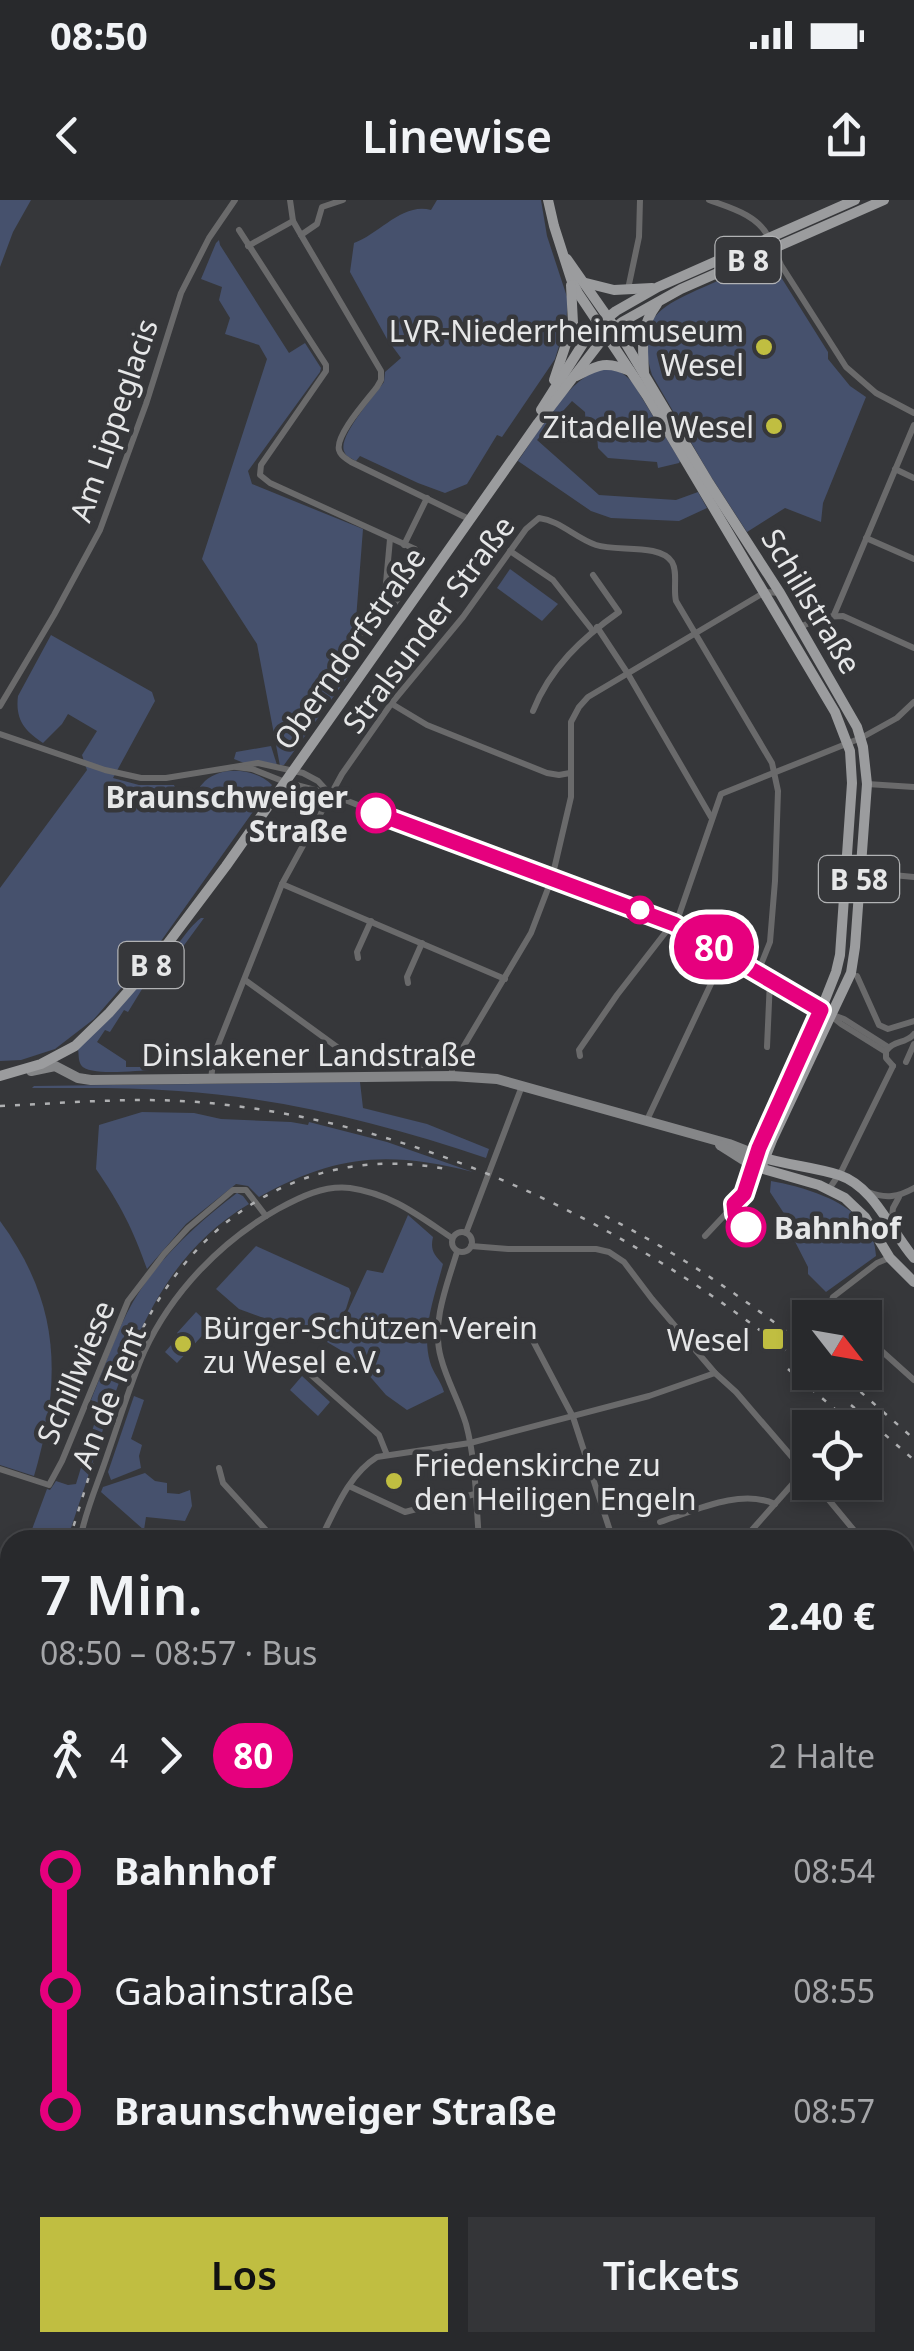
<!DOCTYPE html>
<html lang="de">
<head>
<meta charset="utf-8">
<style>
  :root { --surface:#28292c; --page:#343538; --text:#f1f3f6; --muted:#a5a6a9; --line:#444548; --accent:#c0be41 }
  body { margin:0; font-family:"Noto Sans",sans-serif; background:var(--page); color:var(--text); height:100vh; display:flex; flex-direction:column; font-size:38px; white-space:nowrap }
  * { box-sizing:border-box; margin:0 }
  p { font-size:32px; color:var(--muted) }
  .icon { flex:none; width:55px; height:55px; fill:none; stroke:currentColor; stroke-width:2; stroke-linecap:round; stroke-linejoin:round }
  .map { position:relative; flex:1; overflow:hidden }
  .details { position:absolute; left:0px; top:1330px; width:915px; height:822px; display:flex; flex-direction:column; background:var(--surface); border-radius:30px 30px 0 0; box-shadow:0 5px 15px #0003,0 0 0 2px var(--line) }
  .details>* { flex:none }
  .badge { padding:0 20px; border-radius:32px; font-size:35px; line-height:65px }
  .needle { width:65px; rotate:121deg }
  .controls { position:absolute; left:792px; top:1100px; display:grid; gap:20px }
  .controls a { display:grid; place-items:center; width:90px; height:90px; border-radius:0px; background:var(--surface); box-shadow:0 5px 15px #0003,0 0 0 2px var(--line); font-size:50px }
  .map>.badge { position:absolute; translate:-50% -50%; box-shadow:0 0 0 5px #fff }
  .legs { display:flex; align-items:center; gap:15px; height:110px; padding:0 40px; font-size:32px }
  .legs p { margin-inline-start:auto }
  .head { display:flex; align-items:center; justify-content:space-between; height:170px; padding:0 40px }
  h1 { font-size:55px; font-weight:600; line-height:75px }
  .action { display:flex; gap:20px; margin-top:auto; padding:20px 40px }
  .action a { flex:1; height:115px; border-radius:0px; background:var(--accent); color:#111; font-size:40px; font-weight:600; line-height:115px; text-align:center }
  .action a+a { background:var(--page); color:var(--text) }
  ul { padding:0 40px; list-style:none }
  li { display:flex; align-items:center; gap:35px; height:120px; font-size:38px }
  li i { display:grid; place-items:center; width:15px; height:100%; margin:0 12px; background:currentColor }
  li i::after { content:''; width:25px; height:25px; margin:-12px; border:8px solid; border-radius:50%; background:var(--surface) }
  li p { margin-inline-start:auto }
  li:first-child i { background:linear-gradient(#0000 50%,currentColor 0) }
  li:last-child i { background:linear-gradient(currentColor 50%,#0000 0) }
  .status { display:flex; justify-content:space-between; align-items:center; height:70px; padding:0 50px; background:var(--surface); direction:ltr }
  .status svg { height:28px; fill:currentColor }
  header { display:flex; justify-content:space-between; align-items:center; height:130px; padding:0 40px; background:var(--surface); font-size:45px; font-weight:600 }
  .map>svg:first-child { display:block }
</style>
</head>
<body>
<div class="status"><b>08:50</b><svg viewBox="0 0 49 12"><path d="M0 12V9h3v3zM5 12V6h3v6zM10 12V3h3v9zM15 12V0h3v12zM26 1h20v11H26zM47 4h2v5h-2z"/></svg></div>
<header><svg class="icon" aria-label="back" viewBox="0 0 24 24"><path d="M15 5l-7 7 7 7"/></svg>Linewise<svg class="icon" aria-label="share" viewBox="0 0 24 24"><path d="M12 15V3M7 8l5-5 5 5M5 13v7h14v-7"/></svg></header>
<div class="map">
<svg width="914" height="2151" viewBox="0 0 914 2151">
  <rect width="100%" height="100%" fill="#36373a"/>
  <!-- green -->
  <g fill="#46516d">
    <path d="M0,0H31L13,32L0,67Z"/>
    <path d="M437,0H541L547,36L568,100L566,123L555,159L502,237L497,235L467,284L445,293L418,283L360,256L356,261C351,258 346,257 344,251C338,236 375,195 384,182L385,172L401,158L387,139L350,72L354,43C379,34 403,2 431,10Z"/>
    <path d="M219,40L220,45L289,153L305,143L321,168L320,172L248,271L252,284L363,329L352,471L284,565L280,566L257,444L202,359L267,159L259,145L225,134L230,118L219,100L222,87L201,79L216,43Z"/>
    <path d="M769,58L828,152V159L850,186L866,197L823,303L821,322L785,308L747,332L710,275L652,175C635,119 658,107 704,87C726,77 748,67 769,58Z"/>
    <path d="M599,169C615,168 622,171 633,183L680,261L679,263L658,268L657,262L608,258L598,248L597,235L594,230L590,233L586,230L585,212L572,201L537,240L599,295L676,300L698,292L707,308L679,321L611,318L591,311L518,261C541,229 562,186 599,169Z"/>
    <path d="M510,369L558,404L542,421L497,388Z"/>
    <path d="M51,435L152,492L155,501L113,578L139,585H174L176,590L190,601C194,595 199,587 205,581C223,565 256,569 272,585L156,748L94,819L55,849L21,860L0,861V688L87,570L82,555L97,531L68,514L62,524L43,543C25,531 15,520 18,496Z"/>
    <path d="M271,546L277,565L244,563L234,559L236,552Z"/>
    <path d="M201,718H204L174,759L171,757L151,783L147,781L128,812L124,810L110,832L105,830L97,842L126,861V867H151L153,870C139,870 89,877 81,865C78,860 79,854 78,849L117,811L160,760C177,751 185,730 201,718Z"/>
    <path d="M360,882L363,908L427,924L489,949L486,958C385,924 284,898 178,891C130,887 81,888 32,888L34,886Z"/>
    <path d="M142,912L194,913L221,919L291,922L308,925L309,922L387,942L473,972C388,951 337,954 259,997L248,986L236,984L186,1024L147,1069C133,1029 120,1004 96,969L99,925Z"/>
    <path d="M771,981C810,988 875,1007 876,1056L826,1092L808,1074V1067L787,1026V1018L770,992Z"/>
    <path d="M237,993L243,996L249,1004C166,1053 134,1137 105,1223C93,1262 80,1301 67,1340H28L47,1289L50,1290L56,1281L68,1285L76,1284L100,1205L91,1200C103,1171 113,1141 127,1113C151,1065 195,1025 237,993Z"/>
    <path d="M408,1015L433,1037C430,1050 434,1055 443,1064C435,1095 421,1130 430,1162C433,1173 441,1181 444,1192L407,1210L386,1195L354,1158L327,1142L346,1115L367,1070L383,1073Z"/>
    <path d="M0,1021C61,1104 62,1180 34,1276L0,1265Z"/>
    <path d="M256,1046L349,1088L351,1093L346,1109L321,1139L239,1109L216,1089Z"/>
    <path d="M196,1112L211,1126L177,1163L165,1152L179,1136L177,1133Z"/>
    <path d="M302,1176L330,1202L318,1216L290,1190Z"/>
    <path d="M134,1196L144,1200L131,1239L142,1245L139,1256L141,1268L111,1280L108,1272Z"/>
    <path d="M145,1273L155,1281L167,1283V1293L179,1294L190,1290L192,1306L185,1321L146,1317L144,1330L101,1292L103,1287Z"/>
    <path d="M905,1840L914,1845V1900L905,1896Z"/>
    <path d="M10,2058V2142L77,2143L76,2151H0V2060Z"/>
    <path d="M370,2143H476L474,2145L478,2151H376Z"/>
  </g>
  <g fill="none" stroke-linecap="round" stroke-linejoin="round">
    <!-- street -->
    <g stroke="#6a6a6b" stroke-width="6">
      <path d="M290,0L293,21L301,35"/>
      <path d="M343,0L322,7L317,24L301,35L381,171V180L377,187C368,199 335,235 339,250C341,257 346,258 351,262L469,319"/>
      <path d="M709,0C731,8 758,15 769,38"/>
      <path d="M239,30L326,165V171L261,265L260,275L270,283L415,349L420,354C420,376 385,415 371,433H364"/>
      <path d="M248,46L293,21"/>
      <path d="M774,49L781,65L846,167L876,193L914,213"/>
      <path d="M628,89L639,37L640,0"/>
      <path d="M895,269L914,278"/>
      <path d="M866,338L914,359"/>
      <path d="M404,345L427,298"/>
      <path d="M510,351L553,380L593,431"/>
      <path d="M834,415L914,225"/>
      <path d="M383,416L390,339"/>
      <path d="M597,427L628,474L711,617"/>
      <path d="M800,427L823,417L843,416L914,448"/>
      <path d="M392,504L427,525L547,573L559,575L570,573"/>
      <path d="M0,506L54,415L100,330L146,204L181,93L209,38L235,0"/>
      <path d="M533,511C550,468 582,438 619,412L593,375"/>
      <path d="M0,534L105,570L141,578H166L258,563L303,573L318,581L329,593"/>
      <path d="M236,567L252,569L285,582L330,594L444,639L673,724L820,809"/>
      <path d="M867,584L914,587"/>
      <path d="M861,672L914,677"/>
      <path d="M282,684L505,779"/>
      <path d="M358,758L357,752L371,721"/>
      <path d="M857,776L879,825L888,829L914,821"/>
      <path d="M245,780L359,863L452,866"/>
      <path d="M408,783L407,777L422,743"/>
      <path d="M830,815L841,824L886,852V858L893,866"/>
      <path d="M833,815L844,819L888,847"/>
      <path d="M767,847L770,780"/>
      <path d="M887,850C894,840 906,844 914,834"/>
      <path d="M580,856L579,850L617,795L679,715L721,594L861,538L897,518L914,502"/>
      <path d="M906,862L914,844"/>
      <path d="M452,876V866L531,733L552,678L571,597V522L579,507L588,497L765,392L780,393"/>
      <path d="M211,879L214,855L282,684L342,574L391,504L463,417L526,329L539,318C561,321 575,338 596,345C616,352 660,343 672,362C678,372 673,389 676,401L772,563L778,591L775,681L770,742L758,772"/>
      <path d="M647,920L725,754"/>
      <path d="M829,989L842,970L893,866"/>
      <path d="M868,992C886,999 898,997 914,988"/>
      <path d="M891,1024L893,1008L899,997"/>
      <circle cx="462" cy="1042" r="10"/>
      <path d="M466,1033L522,886"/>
      <path d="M705,1036L751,987L761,968"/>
      <path d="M471,1046L508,1049H596L609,1052L624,1062L652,1099L715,1173L736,1192L810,1278"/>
      <path d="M457,1052C447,1085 431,1123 441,1158C447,1181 459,1201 466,1224C476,1261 476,1302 479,1340"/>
      <path d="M844,1118L830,1105L833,1097L877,1063L889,1058"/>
      <path d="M530,1135L573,1217L613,1340"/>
      <path d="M865,1136L914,1180"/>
      <path d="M301,1166L379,1235L387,1255"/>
      <path d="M219,1268L223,1283L275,1340"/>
      <path d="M0,1269L49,1285L62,1261L128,1101L164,1054L188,1028L233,990H246L266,1016"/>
      <path d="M814,1282L862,1340"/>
      <path d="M349,1286L405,1312L475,1294"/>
      <path d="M660,1322C694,1311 740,1288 775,1304"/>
      <path d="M80,1340C85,1311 99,1281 108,1253C120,1219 130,1184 144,1152C172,1092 221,1041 278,1009C300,997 324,985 350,988C392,994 419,1016 452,1038"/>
      <path d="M320,1340C335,1311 348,1275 377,1257L470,1243L649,1196L715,1173"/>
      <path d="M743,1340L804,1271"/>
      <path d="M905,1390L914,1400"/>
      <path d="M905,1460L914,1447"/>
      <path d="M0,1461C12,1473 5,1485 0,1499"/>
      <path d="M0,1526L10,1523"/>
      <path d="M0,1640L10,1620"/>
      <path d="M905,1825L914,1806"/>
      <path d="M905,1932L914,1937"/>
      <path d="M908,1954L914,1943"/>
      <path d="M0,2003L10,2014"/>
      <path d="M905,2026L914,2031"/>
      <path d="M905,2051L914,2036"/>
      <path d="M0,2058L10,2056"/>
      <path d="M586,2142L588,2151"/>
      <path d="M718,2142L733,2151"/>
      <path d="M869,2142L884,2151"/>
      <path d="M79,2151L80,2142"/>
      <path d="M686,2151L691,2142"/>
    </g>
    <!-- secondary -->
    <g stroke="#858688" stroke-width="10">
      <path d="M31,871L55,866L78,878L91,880L452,876L497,879L729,944L757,955"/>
      <path d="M720,945L753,966"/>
    </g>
    <!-- primary -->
    <g stroke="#9b9c9e" stroke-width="10">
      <path d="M548,0L554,26L571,79L578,93L647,196L835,512L850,551L852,583L840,755L836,772L821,810L759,948L753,966L819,985L845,998L865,1017L890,1058L914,1082"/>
      <path d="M567,59L623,139L709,283L780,393L857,527L863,547L867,584L855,747L851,773L773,938L761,968"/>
      <path d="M586,83L614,90L652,88"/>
      <path d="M644,173C643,143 639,129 657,104"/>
      <path d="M576,176C598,165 606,160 630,171"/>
      <path d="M554,180L573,123L571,85"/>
      <path d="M541,210L591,131L616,111L658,87L855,0"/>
      <path d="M0,876L41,864L75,846L109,813L153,763L226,666L538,223L605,136L622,122L681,89L884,0"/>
      <path d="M761,957C786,965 814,967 839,975C875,987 891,1032 914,1058"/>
      <path d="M905,1643L914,1633"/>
      <path d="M613,2151L617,2142"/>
    </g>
    <!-- rail -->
    <g stroke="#aeafb1" stroke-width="2.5" stroke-dasharray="5 10" stroke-linecap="butt">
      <path d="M0,906C66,903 132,897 198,902C423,921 638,1027 810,1170"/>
      <path d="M605,1016C678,1053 746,1099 810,1150"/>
      <path d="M788,1169L857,1228"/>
      <path d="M838,1172L914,1239"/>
      <path d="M851,1205L914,1260"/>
      <path d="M69,1340C92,1271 112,1188 145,1124C204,1009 317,944 446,969"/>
      <path d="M0,1555L10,1524"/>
    </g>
  </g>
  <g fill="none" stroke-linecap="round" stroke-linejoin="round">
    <defs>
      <path id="line-1" d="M376,613L674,724L821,810L759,948L744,994L734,1004L735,1014L746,1027"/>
    </defs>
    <!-- line-1 casing -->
    <use href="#line-1" stroke="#fff" stroke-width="22"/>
    <!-- line-1 -->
    <use href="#line-1" stroke="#e6007e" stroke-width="15"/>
  </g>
  <!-- markers -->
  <g fill="#c0be41" stroke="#36373a" stroke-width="4">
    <circle cx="764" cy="147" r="10"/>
    <circle cx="774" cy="226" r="10"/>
    <rect x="761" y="1127" width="24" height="24" rx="5"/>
    <circle cx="183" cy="1144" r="10"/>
    <circle cx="394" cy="1281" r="10"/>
  </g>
  <g fill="#fff" stroke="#e6007e" stroke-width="5">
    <circle cx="376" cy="613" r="18"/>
    <circle cx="640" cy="710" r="12"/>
    <circle cx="746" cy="1027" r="18"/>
  </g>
  <g text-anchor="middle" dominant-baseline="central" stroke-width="9" stroke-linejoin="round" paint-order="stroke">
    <!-- shield labels -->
    <g fill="#36373a" stroke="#b1b2b4" stroke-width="2.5">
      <rect x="715.5" y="37" width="65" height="46" rx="8"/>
      <rect x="819" y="656" width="80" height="46" rx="8"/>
      <rect x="118.5" y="742" width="65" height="46" rx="8"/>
    </g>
    <g font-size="28" font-weight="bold" fill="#e6e7e8">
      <text x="748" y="60">B 8</text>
      <text x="859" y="679">B 58</text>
      <text x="151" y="765">B 8</text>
    </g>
    <!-- poi labels -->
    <g font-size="30" fill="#e6e7e8" stroke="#36373a" text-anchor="end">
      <text x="744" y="130">LVR-Niederrheinmuseum<tspan x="744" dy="34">Wesel</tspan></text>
      <text x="754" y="226">Zitadelle Wesel</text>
      <text x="203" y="1127" text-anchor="start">Bürger-Schützen-Verein<tspan x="203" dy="34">zu Wesel e.V.</tspan></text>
      <text x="750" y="1139">Wesel</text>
      <text x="414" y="1264" text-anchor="start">Friedenskirche zu<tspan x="414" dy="34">den Heiligen Engeln</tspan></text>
    </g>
    <!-- street labels -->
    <g font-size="30" fill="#e6e7e8" stroke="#36373a">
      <text transform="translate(113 220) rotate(-71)">Am Lippeglacis</text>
      <text transform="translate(812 401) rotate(59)">Schillstraße</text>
      <text transform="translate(428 424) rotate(-53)">Stralsunder Straße</text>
      <text transform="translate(349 448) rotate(-55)">Oberndorfstraße</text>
      <text x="309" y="854">Dinslakener Landstraße</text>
      <text transform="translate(75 1172) rotate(-67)">Schillwiese</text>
      <text transform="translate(108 1197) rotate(-68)">An de Tent</text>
    </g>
    <!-- stop labels -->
    <g font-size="30" font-weight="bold" fill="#e6e7e8" stroke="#36373a" text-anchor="end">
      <text x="348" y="596">Braunschweiger<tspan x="348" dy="34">Straße</tspan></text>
      <text x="774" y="1027" text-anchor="start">Bahnhof</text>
    </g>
  </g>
</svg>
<div class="controls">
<a><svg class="needle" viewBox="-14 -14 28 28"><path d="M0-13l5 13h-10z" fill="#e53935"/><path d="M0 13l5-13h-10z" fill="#a5a6a9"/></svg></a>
<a><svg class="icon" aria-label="locate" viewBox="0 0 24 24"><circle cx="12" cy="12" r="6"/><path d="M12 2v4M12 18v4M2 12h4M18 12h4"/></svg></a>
</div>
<b class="badge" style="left:714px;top:747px;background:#e6007e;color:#fff">80</b>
<section class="details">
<div class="head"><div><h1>7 Min.</h1><p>08:50 – 08:57 · Bus</p></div><b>2.40 €</b></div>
<div class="legs"><svg class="icon" aria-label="walk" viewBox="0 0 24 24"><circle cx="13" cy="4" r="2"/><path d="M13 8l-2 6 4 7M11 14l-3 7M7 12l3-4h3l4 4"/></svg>4<svg class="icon" aria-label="forward" viewBox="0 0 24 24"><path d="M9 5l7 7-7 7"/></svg><b class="badge" style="background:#e6007e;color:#fff">80</b><p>2 Halte</p></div>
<ul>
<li><i style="color:#e6007e"></i><b>Bahnhof</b><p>08:54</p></li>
<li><i style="color:#e6007e"></i><span>Gabainstraße</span><p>08:55</p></li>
<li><i style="color:#e6007e"></i><b>Braunschweiger Straße</b><p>08:57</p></li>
</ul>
<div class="action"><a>Los</a><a>Tickets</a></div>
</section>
</div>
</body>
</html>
